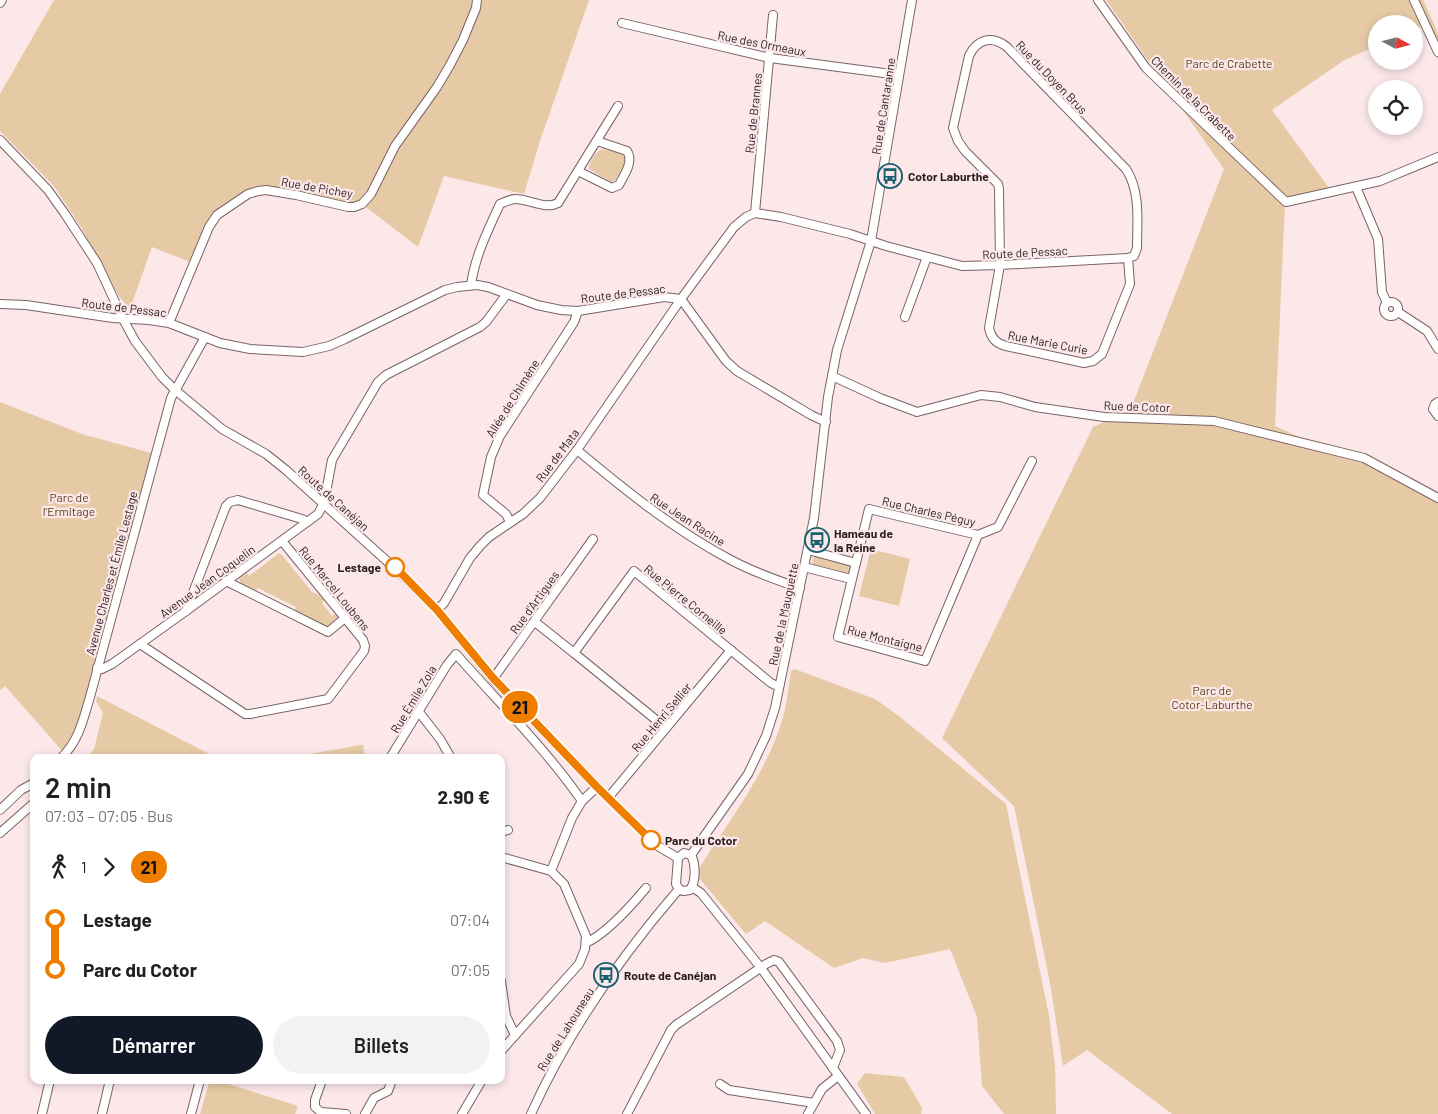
<!DOCTYPE html>
<html lang="fr">
<head>
<meta charset="utf-8">
<style>
  :root { --surface:#fff; --page:#f2f2f2; --text:#202124; --muted:#757577; --accent:#111827 }
  body { margin:0; font-family:Barlow,sans-serif; background:var(--page); color:var(--text); height:100vh; display:flex; flex-direction:column; font-size:19px; white-space:nowrap }
  * { box-sizing:border-box; margin:0 }
  p { font-size:16px; color:var(--muted) }
  .icon { flex:none; width:28px; height:28px; fill:none; stroke:currentColor; stroke-width:2; stroke-linecap:round; stroke-linejoin:round }
  .map { position:relative; flex:1; overflow:hidden }
  .details { position:absolute; left:30px; top:754px; width:475px; height:330px; display:flex; flex-direction:column; background:var(--surface); border-radius:10px; box-shadow:0 2px 8px #0003 }
  .details>* { flex:none }
  .badge { padding:0 10px; border-radius:16px; font-size:18px; line-height:32px }
  .needle { width:32px; rotate:97deg }
  .tools { position:absolute; left:1368px; top:15px; display:grid; gap:10px }
  .tools a { display:grid; place-items:center; width:55px; height:55px; border-radius:50%; background:var(--surface); box-shadow:0 2px 8px #0003; font-size:25px }
  .map>.badge { position:absolute; translate:-50% -50%; box-shadow:0 0 0 2px #fff }
  .legs { display:flex; align-items:center; gap:8px; height:55px; padding:0 15px; font-size:16px }
  .legs p { margin-inline-start:auto }
  .summary { display:flex; align-items:center; justify-content:space-between; height:85px; padding:0 15px }
  h1 { font-size:28px; font-weight:600; line-height:38px }
  .primary-button { display:flex; gap:10px; margin-top:auto; padding:10px 15px }
  .primary-button a { flex:1; height:58px; border-radius:30px; background:var(--accent); color:#fff; font-size:20px; font-weight:600; line-height:58px; text-align:center }
  .primary-button a+a { background:var(--page); color:var(--text) }
  ul { padding:0 15px; list-style:none }
  li { display:flex; align-items:center; gap:18px; height:50px; font-size:19px }
  li i { display:grid; place-items:center; width:8px; height:100%; margin:0 6px; background:currentColor }
  li i::after { content:''; width:12px; height:12px; margin:-6px; border:4px solid; border-radius:50%; background:var(--surface) }
  li p { margin-inline-start:auto }
  li:first-child i { background:linear-gradient(#0000 50%,currentColor 0) }
  li:last-child i { background:linear-gradient(currentColor 50%,#0000 0) }
  .map>svg:first-child { display:block }
</style>
</head>
<body>
<div class="map">
<svg width="1438" height="1114" viewBox="0 0 1438 1114">
  <rect width="100%" height="100%" fill="#fce7e9"/>
  <!-- green -->
  <g fill="#e6caa6">
    <path d="M54,0H589L539,144L524,194L444,176L418,247L362,204L354,207L258,191L217,215L195,264L152,247L130,309L118,295L82,229L54,186L0,131V94Z"/>
    <path d="M1106,0H1423L1438,33V60L1422,26L1414,29V24H1376V46L1343,61L1272,110L1332,192L1285,203L1275,426L1297,436L1365,453L1438,492V1114H1172L1087,1050L1063,1066L1050,983L1014,806L942,738L1093,427L1130,411L1224,169Z"/>
    <path d="M602,149L621,153L626,158C626,166 620,180 611,182L589,169C589,162 595,152 602,149Z"/>
    <path d="M0,402L82,434L155,454L79,732L65,754L5,686L0,690Z"/>
    <path d="M871,549L910,559L899,606L859,596Z"/>
    <path d="M279,553L282,555L312,592L319,595L324,600L322,603L332,616L336,613L339,617L327,628L294,612L296,607L258,588L254,593L242,587L239,578L246,572L249,576Z"/>
    <path d="M817,556L848,563L851,567L849,572L846,574L814,566L812,564L814,557Z"/>
    <path d="M795,669L875,699L899,716L1006,804L1049,1016L1055,1066L1056,1114H1004L982,1086L977,1017L950,949L885,963L863,958L834,968L765,921L746,934L698,877L699,869L703,862C730,820 766,772 781,724C787,707 788,688 791,671Z"/>
    <path d="M97,696L215,757H88L94,749L103,713L96,701Z"/>
    <path d="M363,745L365,757H293L360,745Z"/>
    <path d="M865,1073L904,1077L922,1108L921,1114H875L857,1084Z"/>
    <path d="M210,1080H215L298,1106L295,1114H200Z"/>
  </g>
  <g fill="none" stroke-linecap="round" stroke-linejoin="round">
    <defs>
      <g id="minor">
        <path d="M1098,0L1146,68L1286,202L1380,181L1438,157"/>
        <path d="M1414,0L1438,52"/>
        <path d="M0,3L2,0"/>
        <path d="M622,23L770,58L899,75"/>
        <path d="M0,140L48,190L65,214L97,263L123,319L135,341L162,377L174,389L222,429L266,454L286,470L399,572L437,610L493,679L597,787L656,845L678,858"/>
        <path d="M578,171L612,188L619,185C624,175 634,162 627,151L597,141"/>
        <path d="M1356,187L1378,239L1382,292L1387,303"/>
        <path d="M755,213L773,15"/>
        <path d="M471,285C475,256 488,230 500,204C505,202 511,199 515,199C530,199 545,210 558,203L618,106"/>
        <path d="M681,299L726,361L737,371L811,415L826,422"/>
        <circle cx="1391" cy="309" r="7"/>
        <path d="M0,304L26,305L113,318L149,320L169,323L220,343L250,349L303,352L329,346L345,339L445,290L457,287L477,285L488,287L537,305L561,310L578,311L664,297L681,299"/>
        <path d="M1398,312L1427,331L1438,349"/>
        <path d="M905,317L927,257"/>
        <path d="M169,323L209,227L217,215L248,194L258,191L266,190L296,195L348,207H354L362,204L371,194L395,146L437,87L450,65L463,40L476,8L477,0"/>
        <path d="M832,376L880,398L917,412L981,395L1000,397L1035,407L1104,417L1214,421L1364,458L1438,498"/>
        <path d="M1438,402L1435,404L1433,409L1438,416"/>
        <path d="M577,450C625,490 673,529 729,559C751,571 776,580 800,588"/>
        <path d="M510,522L506,514L483,495L491,457L500,436L574,322L578,311"/>
        <path d="M978,535L925,661L838,637L869,509L978,535L998,527L1032,461"/>
        <path d="M808,550L856,563"/>
        <path d="M804,567L851,579"/>
        <path d="M226,581L328,632L345,618"/>
        <path d="M437,610L444,603L470,558L480,546L489,537L523,514L540,498L577,450L681,299L734,227L746,217L755,213L781,217L850,234L886,246L962,266L1000,265L1128,258L1134,256L1137,248C1137,222 1141,192 1126,169L1007,47C992,35 977,39 969,56L953,128L958,141L965,151L998,184L999,189L1000,265L989,328C991,338 996,344 1006,346L1084,363L1093,361L1102,354L1130,284L1128,258"/>
        <path d="M186,611L226,506L230,502L238,500L302,519L307,522"/>
        <path d="M535,622L574,653"/>
        <path d="M140,644L245,714H250L328,699L364,651L365,646L363,640L282,541"/>
        <path d="M97,668L102,669L112,664L186,611L318,514L324,503L332,460L378,382L386,375L480,327L486,322L506,295"/>
        <path d="M493,679L593,539"/>
        <path d="M419,712L440,739L451,758"/>
        <path d="M666,728L574,653L634,571L771,683L779,687"/>
        <path d="M61,758C79,741 83,720 90,697L171,398L205,337"/>
        <path d="M390,758L447,665L456,654C499,703 545,748 582,801"/>
        <path d="M608,798L731,650"/>
        <path d="M0,810L21,790L34,783"/>
        <path d="M501,832L508,830"/>
        <path d="M0,833L34,803"/>
        <path d="M684,853L691,855C696,864 696,882 690,890L683,891L679,889L676,884L678,858Z"/>
        <path d="M691,855L748,774L766,736L775,708L814,518L828,397L837,350L871,241L912,0"/>
        <path d="M501,857L551,871L564,884L586,936L585,949L579,964L501,1051"/>
        <path d="M551,871L572,818L582,801L597,787"/>
        <path d="M692,887L701,893L761,968L866,1114"/>
        <path d="M586,943C607,933 631,906 646,888"/>
        <path d="M501,981L506,1016L515,1035"/>
        <path d="M322,1080L315,1100V1107L321,1112L346,1114"/>
        <path d="M720,1084L729,1090L814,1103"/>
        <path d="M42,1114L50,1080"/>
        <path d="M102,1114L110,1080"/>
        <path d="M191,1114L200,1080"/>
        <path d="M365,1114L374,1098L388,1091L392,1080"/>
        <path d="M462,1114L482,1080"/>
        <path d="M531,1114C567,1034 622,955 679,889"/>
        <path d="M627,1114L671,1030L676,1025L766,964L774,960L779,962L837,1041L840,1050L833,1068"/>
        <path d="M808,1114L822,1089L838,1076"/>
      </g>
    </defs>
    <!-- minor casing -->
    <use href="#minor" stroke="#7a6366" stroke-width="10"/>
    <!-- minor -->
    <use href="#minor" stroke="#fff" stroke-width="8"/>
  </g>
  <g fill="none" stroke-linecap="round" stroke-linejoin="round">
    <defs>
      <path id="line-1" d="M395,567L437,610L493,678L597,787L651,840"/>
    </defs>
    <!-- line-1 casing -->
    <use href="#line-1" stroke="#fff" stroke-width="11"/>
    <!-- line-1 -->
    <use href="#line-1" stroke="#ee7d00" stroke-width="8"/>
  </g>
  <!-- icons -->
  <defs>
    <symbol id="bus-ring" viewBox="-11 -11 22 22"><circle r="9.5" fill="#fce7e9" stroke="#17616f" stroke-width="1.5"/><path d="M-5-6H5V4H4V6H2V4H-2V6H-4V4H-5ZM-3.5-4V0h7V-4ZM-3.5 1.2v1.5H-2V1.2ZM2 1.2v1.5H3.5V1.2Z" fill="#17616f"/></symbol>
  </defs>
  <g fill-rule="evenodd">
    <use href="#bus-ring" x="876" y="162" width="28" height="28"/>
    <use href="#bus-ring" x="803" y="526" width="28" height="28"/>
    <use href="#bus-ring" x="592" y="961" width="28" height="28"/>
  </g>
  <!-- markers -->
  <g fill="#fff" stroke="#ee7d00" stroke-width="2.5">
    <circle cx="395" cy="567" r="9"/>
    <circle cx="651" cy="840" r="9"/>
  </g>
  <g text-anchor="middle" dominant-baseline="central" stroke-width="4.5" stroke-linejoin="round" paint-order="stroke">
    <!-- street labels -->
    <g font-size="12" fill="#281e1f" stroke="#fce7e9">
      <text transform="translate(762 43) rotate(11)">Rue des Ormeaux</text>
      <text transform="translate(1052 77) rotate(46)">Rue du Doyen Brus</text>
      <text transform="translate(1194 98) rotate(45)">Chemin de la Crabette</text>
      <text transform="translate(883 106) rotate(-81)">Rue de Cantaranne</text>
      <text transform="translate(753 113) rotate(-84)">Rue de Brannes</text>
      <text transform="translate(317 187) rotate(10)">Rue de Pichey</text>
      <text transform="translate(1025 252) rotate(-3)">Route de Pessac</text>
      <text transform="translate(623 293) rotate(-7)">Route de Pessac</text>
      <text transform="translate(124 307) rotate(7)">Route de Pessac</text>
      <text transform="translate(1048 342) rotate(11)">Rue Marie Curie</text>
      <text transform="translate(512 398) rotate(-58)">Allée de Chimène</text>
      <text transform="translate(1137 406) rotate(2)">Rue de Cotor</text>
      <text transform="translate(557 455) rotate(-53)">Rue de Mata</text>
      <text transform="translate(334 498) rotate(42)">Route de Canéjan</text>
      <text transform="translate(929 511) rotate(13)">Rue Charles Péguy</text>
      <text transform="translate(688 519) rotate(33)">Rue Jean Racine</text>
      <text transform="translate(111 573) rotate(-75)">Avenue Charles et Émile Lestage</text>
      <text transform="translate(207 581) rotate(-36)">Avenue Jean Coquelin</text>
      <text transform="translate(335 588) rotate(51)">Rue Marcel Loubens</text>
      <text transform="translate(686 599) rotate(39)">Rue Pierre Corneille</text>
      <text transform="translate(534 602) rotate(-54)">Rue d'Artigues</text>
      <text transform="translate(783 614) rotate(-78)">Rue de la Mauguette</text>
      <text transform="translate(885 638) rotate(14)">Rue Montaigne</text>
      <text transform="translate(413 699) rotate(-59)">Rue Émile Zola</text>
      <text transform="translate(661 717) rotate(-50)">Rue Henri Sellier</text>
      <text transform="translate(565 1029) rotate(-58)">Rue de Lahouneau</text>
    </g>
    <!-- park labels -->
    <g font-size="12" fill="#5a3f18" stroke="#fce7e9">
      <text x="1229" y="63">Parc de Crabette</text>
      <text x="69" y="497">Parc de<tspan x="69" dy="14">l'Ermitage</tspan></text>
      <text x="1212" y="690">Parc de<tspan x="1212" dy="14">Cotor-Laburthe</tspan></text>
    </g>
    <!-- poi labels -->
    <g font-size="12" font-weight="bold" fill="#281e1f" stroke="#fce7e9" text-anchor="start">
      <text x="908" y="176">Cotor Laburthe</text>
      <text x="834" y="533">Hameau de<tspan x="834" dy="14">la Reine</tspan></text>
      <text x="624" y="975">Route de Canéjan</text>
    </g>
    <!-- stop labels -->
    <g font-size="12" font-weight="bold" fill="#281e1f" stroke="#fce7e9" text-anchor="end">
      <text x="381" y="567">Lestage</text>
      <text x="665" y="840" text-anchor="start">Parc du Cotor</text>
    </g>
  </g>
</svg>
<div class="tools">
<a><svg class="needle" viewBox="-14 -14 28 28"><path d="M0-13l5 13h-10z" fill="#e53935"/><path d="M0 13l5-13h-10z" fill="#757577"/></svg></a>
<a><svg class="icon" aria-label="locate" viewBox="0 0 24 24"><circle cx="12" cy="12" r="6"/><path d="M12 2v4M12 18v4M2 12h4M18 12h4"/></svg></a>
</div>
<b class="badge" style="left:520px;top:707px;background:#ee7d00;color:#111">21</b>
<section class="details">
<div class="summary"><div><h1>2 min</h1><p>07:03 – 07:05 · Bus</p></div><b>2.90 €</b></div>
<div class="legs"><svg class="icon" aria-label="walk" viewBox="0 0 24 24"><circle cx="13" cy="4" r="2"/><path d="M13 8l-2 6 4 7M11 14l-3 7M7 12l3-4h3l4 4"/></svg>1<svg class="icon" aria-label="forward" viewBox="0 0 24 24"><path d="M9 5l7 7-7 7"/></svg><b class="badge" style="background:#ee7d00;color:#111">21</b></div>
<ul>
<li><i style="color:#ee7d00"></i><b>Lestage</b><p>07:04</p></li>
<li><i style="color:#ee7d00"></i><b>Parc du Cotor</b><p>07:05</p></li>
</ul>
<div class="primary-button"><a>Démarrer</a><a>Billets</a></div>
</section>
</div>
</body>
</html>
